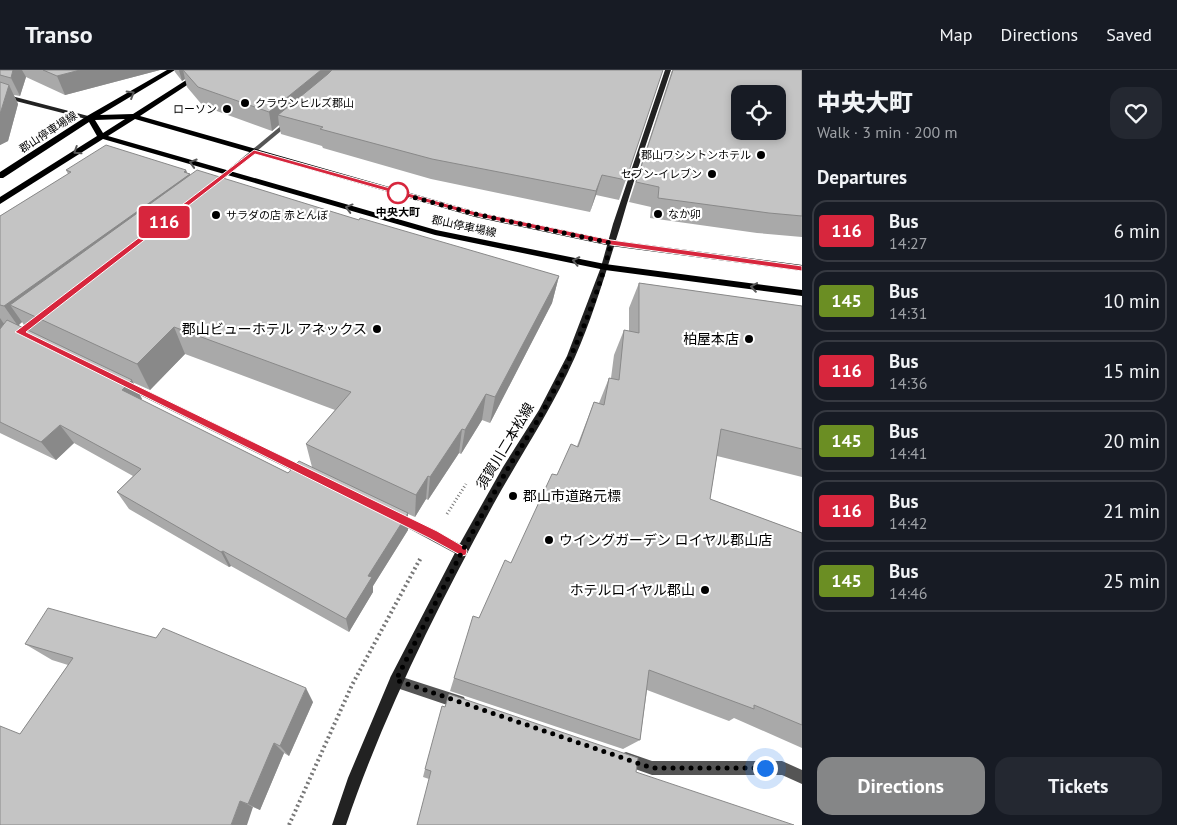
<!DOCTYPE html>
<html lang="en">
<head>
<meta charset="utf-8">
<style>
  :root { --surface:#171b24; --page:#242831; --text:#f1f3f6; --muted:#9ea1a6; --line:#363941; --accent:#858687 }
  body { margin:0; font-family:"PT Sans","Noto Sans JP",sans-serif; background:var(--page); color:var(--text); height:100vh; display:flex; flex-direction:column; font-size:19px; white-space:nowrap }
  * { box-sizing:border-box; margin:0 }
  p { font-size:16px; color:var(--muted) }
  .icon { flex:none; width:28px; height:28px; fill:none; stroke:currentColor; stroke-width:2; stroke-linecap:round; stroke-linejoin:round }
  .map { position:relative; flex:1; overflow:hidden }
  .panel { display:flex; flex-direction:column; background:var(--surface); width:375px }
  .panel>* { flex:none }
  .badge { padding:0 10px; border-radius:4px; font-size:18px; line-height:32px }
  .controls { position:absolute; left:731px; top:15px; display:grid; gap:10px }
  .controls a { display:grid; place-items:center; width:55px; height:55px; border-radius:10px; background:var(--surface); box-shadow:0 2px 8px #0003; font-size:25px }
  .you { position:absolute; width:25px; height:25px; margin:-12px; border:4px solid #fff; border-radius:50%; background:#1a73e8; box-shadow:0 0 0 8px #1a73e833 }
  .map>.badge { position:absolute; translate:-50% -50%; box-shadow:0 0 0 2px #fff }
  h2 { padding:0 15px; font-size:19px; line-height:45px }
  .round { display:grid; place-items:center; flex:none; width:52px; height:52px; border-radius:15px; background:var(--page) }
  .head { display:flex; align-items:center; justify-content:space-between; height:85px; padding:0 15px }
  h1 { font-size:24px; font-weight:800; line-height:38px }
  .cta { display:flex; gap:10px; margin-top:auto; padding:10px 15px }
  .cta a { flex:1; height:58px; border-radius:15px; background:var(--accent); color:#fff; font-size:20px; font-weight:800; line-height:58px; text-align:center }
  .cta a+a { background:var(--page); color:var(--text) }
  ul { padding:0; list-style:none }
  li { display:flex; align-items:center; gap:15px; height:62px; margin:0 10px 8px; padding:0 5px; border:2px solid var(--line); border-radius:15px }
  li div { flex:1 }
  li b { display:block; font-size:19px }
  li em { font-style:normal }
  li .badge { min-width:55px; font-weight:700; text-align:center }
  header { display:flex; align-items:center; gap:30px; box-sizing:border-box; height:70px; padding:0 25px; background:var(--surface); border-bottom:1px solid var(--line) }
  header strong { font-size:24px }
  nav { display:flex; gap:28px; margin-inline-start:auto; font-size:18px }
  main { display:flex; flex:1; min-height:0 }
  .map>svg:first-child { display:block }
</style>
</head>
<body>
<header>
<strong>Transo</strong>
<nav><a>Map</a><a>Directions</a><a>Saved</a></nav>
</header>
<main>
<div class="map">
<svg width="802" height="755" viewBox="0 0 802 755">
  <rect width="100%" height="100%" fill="#fff"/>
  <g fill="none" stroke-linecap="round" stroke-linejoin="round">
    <!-- path-far1 -->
    <g stroke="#777" stroke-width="3" stroke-dasharray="1 2.5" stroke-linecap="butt">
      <path d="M447,444L466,414"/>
      <path d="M420,491L421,488"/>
    </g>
    <!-- path -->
    <path stroke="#777" stroke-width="4" stroke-dasharray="2 3" stroke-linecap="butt" d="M289,755L352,615L420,489"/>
    <!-- street -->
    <g fill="#555" fill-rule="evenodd">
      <path d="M288,50L293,51L215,116H211V114Z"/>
      <path d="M125,311L309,399L310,402L309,405L305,406L301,405L122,316L120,314Z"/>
      <path d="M397,442L466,477L468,481L466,485L462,486L458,485L393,450L392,447L393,444Z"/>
      <path d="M396,605L464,627L466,632L464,637L459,639L391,616L390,611L391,606Z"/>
      <path d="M626,682L652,691H782L802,700V714L782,705H652L621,694L619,689L621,684Z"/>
    </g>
    <!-- secondary -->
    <g fill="#222" fill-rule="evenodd">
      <path d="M665,0H671C654,51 636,102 621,154C607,198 594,244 575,287C552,339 520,386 493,435C437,538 384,643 346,755H332L348,708L391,606L458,477L503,397L539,340L567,286L601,197L613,154Z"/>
      <path d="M0,23L92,47L93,48L90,50L0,27Z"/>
    </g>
    <!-- primary -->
    <path fill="#000" fill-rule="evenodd" d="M167,0H175L100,45L133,44L202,0H210L140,46L477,142L611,170L802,195V201L611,176L475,147L135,49L108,66L436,160L605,194L802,220V226L605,200L435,165L103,69L0,134V127L97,66L89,52L3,108H0V102L87,46ZM125,49L103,63L95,50Z"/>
  </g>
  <!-- wall -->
  <g fill="#a9a9a9" fill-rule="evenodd">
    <path d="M0,0H160L65,25L26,7L20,26L14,25L18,34L8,71L0,75Z"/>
    <path d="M174,0H663L619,130L596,125L590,142L431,109L323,78L322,76L281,64L279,55L272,61L203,36L187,17L185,9L182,11L175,2Z"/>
    <path d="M672,0H802V167L757,163L650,148L651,137L629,132Z"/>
    <path d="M66,100H186L187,103L190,104V105L359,150L559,206L552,233L490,353L482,350L461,384L459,383L428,430L426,429L415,447L408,444V460L373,516V522L349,562L231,496L229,497L129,439L117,422L133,406L74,373L56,390L0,363V146L68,104ZM22,252L27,260L18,255ZM185,284L335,340L306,374L312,397L288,403L141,330L142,329L132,312L150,320Z"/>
    <path d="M639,213L802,236V407L717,386L710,429L802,463V678L734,648L729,651L647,620L640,670L623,679L450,621L454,608L479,548L511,493L557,405L577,376L594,332L599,333L609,308H611L614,285L624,260L629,261V238Z"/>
    <path d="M25,574L313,632L289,686L284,683L260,740L253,737L20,664L68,595L52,590Z"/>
    <path d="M425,699L636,702L429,709L423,707Z"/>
  </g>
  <!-- shaded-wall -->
  <g fill="#898989">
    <path d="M13,0H22L26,7L20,26L11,8Z"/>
    <path d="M80,0H160L65,25L57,6Z"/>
    <path d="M179,0H183L185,9L182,11Z"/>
    <path d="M321,0H339L278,45L279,55L272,61L269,42Z"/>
    <path d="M9,15L18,34L8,71L0,75V44Z"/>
    <path d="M186,100L188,105L190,104L195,123L10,235L22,252L18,256L4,236Z"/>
    <path d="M602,105L596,125L590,142L596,121Z"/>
    <path d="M559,206L552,233L490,353L495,327Z"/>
    <path d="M0,248L11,264L0,279Z"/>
    <path d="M174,257L185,284L150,320L137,294Z"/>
    <path d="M132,310L142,329L132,339L122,320Z"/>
    <path d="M486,324L482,350L461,384L465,360Z"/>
    <path d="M60,355L74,373L56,390L41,372Z"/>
    <path d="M462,359L459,383L428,430L430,407Z"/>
    <path d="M428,406L426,429L415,447L416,425Z"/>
    <path d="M408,443V460L373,516V522L349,562L346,549L368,506Z"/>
    <path d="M223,481L231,496L229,497L221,482Z"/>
    <path d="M306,618L313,632L289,686L280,676Z"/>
    <path d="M274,673L284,683L260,740L248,734Z"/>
    <path d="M240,731L253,737L247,755H231Z"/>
  </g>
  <!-- building -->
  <g fill="#c4c4c4" stroke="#898989" fill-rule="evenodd">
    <path d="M0,0H13L11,8L0,5Z"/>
    <path d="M43,0H80L57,6Z"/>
    <path d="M183,0H321L269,42L198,17Z"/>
    <path d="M332,0H663L626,110L602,105L596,121L432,89L320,59L323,57L278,45L328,4Z"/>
    <path d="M673,0H802V146L769,143L658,128L659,117L636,112ZM740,24H778V61H740Z"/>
    <path d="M0,12L9,15L0,44Z"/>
    <path d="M106,75L186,100L184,102L190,104L4,236L0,235V146L71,102L66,100Z"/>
    <path d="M197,100L359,150L360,148L559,206L495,327L486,324L465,360L462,359L430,407L428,406L416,425L306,374L351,322L174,257L137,294L10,235Z"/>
    <path d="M639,213L802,236V379L721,359L710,429L802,463V655L754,635V639L649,600L640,670L454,608L473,546L479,548L505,490L511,493L552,404L557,405L571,374L578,377L594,332L604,335L609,308L619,310L624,260L639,263Z"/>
    <path d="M7,250L132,310L122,320L288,403L299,391L408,443L368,506L372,507L346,549L223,481L221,482L117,422L141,399L60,355L41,372L0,352V259Z"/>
    <path d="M48,538L156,568L163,558L306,618L280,676L274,673L248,734L240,731L231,755H0V656L20,664L73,588L25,574Z"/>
    <path d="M449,624L638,688L636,702L794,755H417L431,701L425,699L442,636L445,637Z"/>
  </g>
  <!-- one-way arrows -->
  <defs><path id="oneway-chevron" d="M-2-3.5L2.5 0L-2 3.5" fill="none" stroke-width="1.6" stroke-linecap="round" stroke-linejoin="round" transform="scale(1.25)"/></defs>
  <g stroke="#595959">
    <use href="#oneway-chevron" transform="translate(131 24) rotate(-31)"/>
    <use href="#oneway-chevron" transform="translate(77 81) rotate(147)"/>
    <use href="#oneway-chevron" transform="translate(193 93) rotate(-163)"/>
    <use href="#oneway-chevron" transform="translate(349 138) rotate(-165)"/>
    <use href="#oneway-chevron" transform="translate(576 191) rotate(-168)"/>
    <use href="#oneway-chevron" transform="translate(754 217) rotate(-172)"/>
  </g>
  <!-- line -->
  <path fill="#d7263d" stroke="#fff" d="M254,80L476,142L611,170L802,196V201L611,175L475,146L255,84L26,262L437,461L466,478L467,481L466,485L462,486L429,468L15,262Z"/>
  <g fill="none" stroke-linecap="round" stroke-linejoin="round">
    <!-- walk -->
    <path stroke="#000" stroke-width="5" stroke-dasharray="0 9" d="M398,123L475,144L611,173C597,231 572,288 543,341C529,366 512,390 498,416C462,480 429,545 396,610L652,698H765"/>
  </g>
  <!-- markers -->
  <g fill="#000" stroke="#fff" stroke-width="2">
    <circle cx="245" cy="33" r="5"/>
    <circle cx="227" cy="39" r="5"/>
    <circle cx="761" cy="85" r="5"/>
    <circle cx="712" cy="104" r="5"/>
    <circle cx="658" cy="144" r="5"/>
    <circle cx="216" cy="145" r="5"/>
    <circle cx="377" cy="259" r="5"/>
    <circle cx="749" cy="269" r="5"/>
    <circle cx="513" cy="426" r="5"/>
    <circle cx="549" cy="470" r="5"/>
    <circle cx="705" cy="520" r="5"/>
  </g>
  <circle fill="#fff" stroke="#d7263d" stroke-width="2.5" cx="398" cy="123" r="10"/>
  <g text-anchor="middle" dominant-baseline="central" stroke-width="4.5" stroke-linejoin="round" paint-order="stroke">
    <!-- far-poi labels -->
    <g font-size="11" fill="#000" stroke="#fff" text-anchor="start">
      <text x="255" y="33">クラウンヒルズ郡山</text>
      <text x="217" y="39" text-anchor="end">ローソン</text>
      <text x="751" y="85" text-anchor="end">郡山ワシントンホテル</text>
      <text x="702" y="104" text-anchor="end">セブン-イレブン</text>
      <text x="668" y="144">なか卯</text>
      <text x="226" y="145">サラダの店 赤とんぼ</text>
    </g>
    <!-- far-street labels -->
    <g font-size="11" fill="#000" stroke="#fff">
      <text transform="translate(48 62) rotate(-33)">郡山停車場線</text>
      <text transform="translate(464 156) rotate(12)">郡山停車場線</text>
    </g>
    <!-- far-stop labels -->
    <g font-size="11" font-weight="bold" fill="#000" stroke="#fff">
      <text x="398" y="142">中央大町</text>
    </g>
    <!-- poi labels -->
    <g font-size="14" fill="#000" stroke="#fff" text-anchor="end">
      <text x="367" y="259">郡山ビューホテル アネックス</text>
      <text x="739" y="269">柏屋本店</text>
      <text x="523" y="426" text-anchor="start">郡山市道路元標</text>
      <text x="559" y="470" text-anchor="start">ウイングガーデン ロイヤル郡山店</text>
      <text x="695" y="520">ホテルロイヤル郡山</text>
    </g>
    <!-- street labels -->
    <g font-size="14" fill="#000" stroke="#fff">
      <text transform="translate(505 376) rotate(-59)">須賀川二本松線</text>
    </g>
  </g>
</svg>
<div class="controls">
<a><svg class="icon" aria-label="locate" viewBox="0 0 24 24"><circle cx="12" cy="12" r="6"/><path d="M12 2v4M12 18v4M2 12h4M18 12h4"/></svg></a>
</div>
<div class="you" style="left:765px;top:698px"></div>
<b class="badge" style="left:164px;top:152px;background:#d7263d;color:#fff">116</b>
</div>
<section class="panel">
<div class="head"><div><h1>中央大町</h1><p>Walk · 3 min · 200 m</p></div><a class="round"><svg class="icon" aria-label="heart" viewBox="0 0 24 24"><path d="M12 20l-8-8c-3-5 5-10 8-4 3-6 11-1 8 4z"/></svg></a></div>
<h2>Departures</h2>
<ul>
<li><span class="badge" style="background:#d7263d;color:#fff">116</span><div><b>Bus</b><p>14:27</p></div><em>6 min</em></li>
<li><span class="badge" style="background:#6b8e23;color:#fff">145</span><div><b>Bus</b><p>14:31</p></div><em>10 min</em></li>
<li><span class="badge" style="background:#d7263d;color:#fff">116</span><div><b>Bus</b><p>14:36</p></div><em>15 min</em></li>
<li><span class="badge" style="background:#6b8e23;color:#fff">145</span><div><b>Bus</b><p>14:41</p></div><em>20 min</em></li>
<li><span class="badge" style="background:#d7263d;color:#fff">116</span><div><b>Bus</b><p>14:42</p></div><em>21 min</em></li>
<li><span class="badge" style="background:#6b8e23;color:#fff">145</span><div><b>Bus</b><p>14:46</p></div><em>25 min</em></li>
</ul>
<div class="cta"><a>Directions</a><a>Tickets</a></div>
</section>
</main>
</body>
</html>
